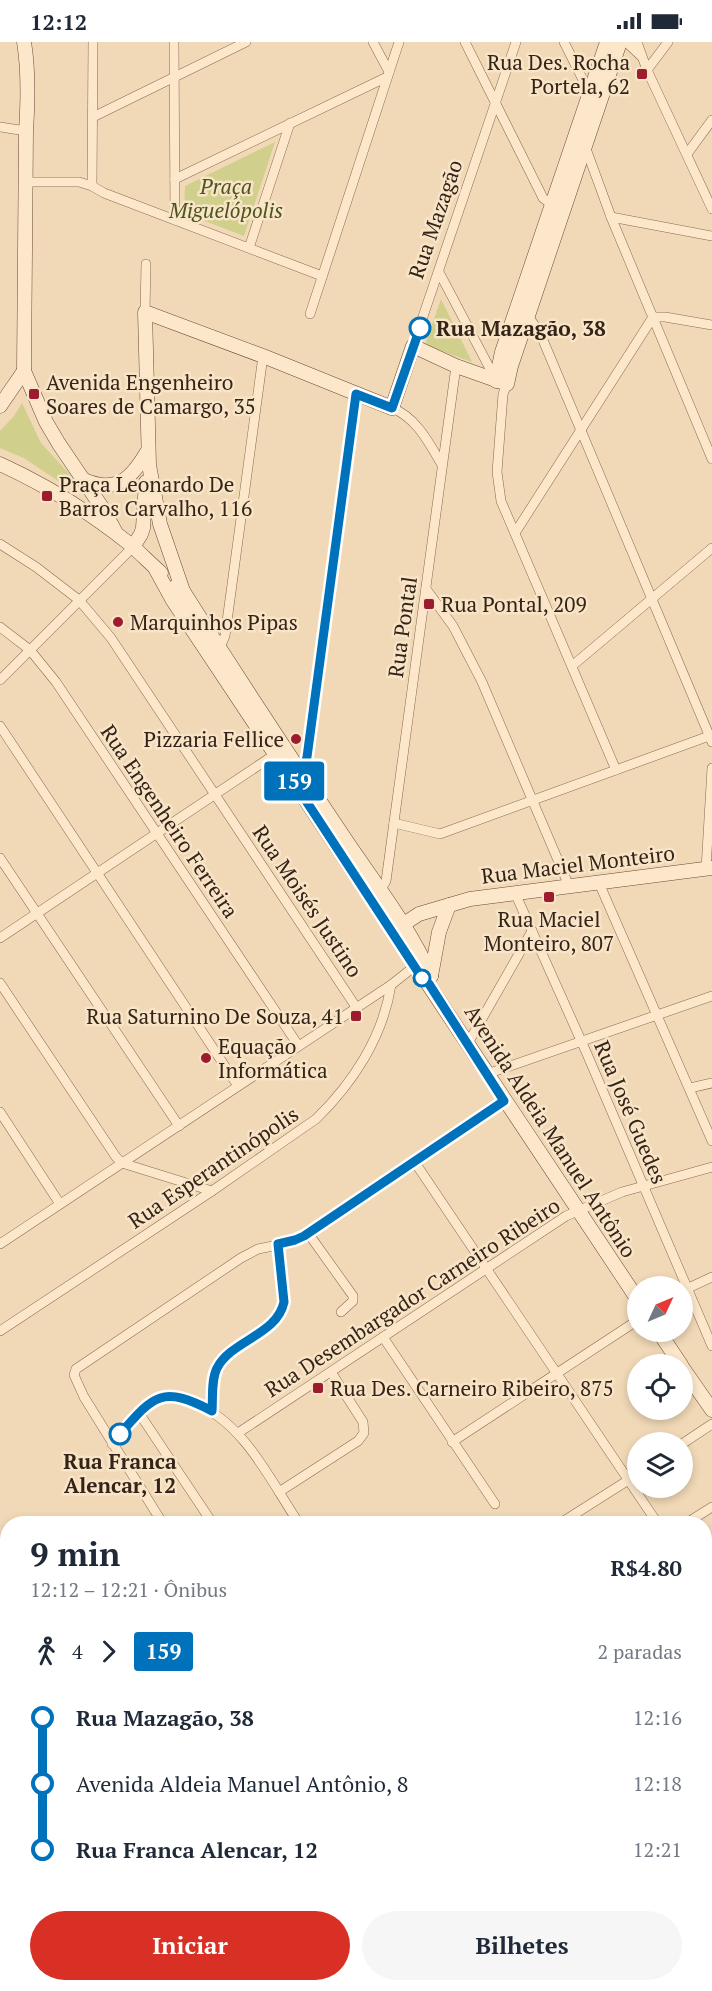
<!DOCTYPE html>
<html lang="pt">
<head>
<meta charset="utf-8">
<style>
  :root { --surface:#fff; --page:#f6f6f7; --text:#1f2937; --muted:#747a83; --accent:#d93025 }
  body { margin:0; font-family:"PT Serif",serif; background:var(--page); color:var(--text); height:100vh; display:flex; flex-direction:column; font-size:22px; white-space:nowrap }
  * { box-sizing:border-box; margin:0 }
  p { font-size:20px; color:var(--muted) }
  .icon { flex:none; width:33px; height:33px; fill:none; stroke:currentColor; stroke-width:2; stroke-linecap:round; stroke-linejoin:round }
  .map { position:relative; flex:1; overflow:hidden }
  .panel { position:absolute; left:0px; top:1474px; width:712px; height:476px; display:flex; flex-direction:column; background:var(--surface); border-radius:24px 24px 0 0; box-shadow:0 3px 9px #0003 }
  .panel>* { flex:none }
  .badge { padding:0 12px; border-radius:4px; font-size:21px; line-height:39px }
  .needle { width:39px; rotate:46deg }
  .fabs { position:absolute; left:627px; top:1234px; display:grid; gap:12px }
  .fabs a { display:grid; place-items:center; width:66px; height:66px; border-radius:50%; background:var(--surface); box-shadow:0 3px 9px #0003; font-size:30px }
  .map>.badge { position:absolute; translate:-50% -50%; box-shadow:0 0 0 3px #fff }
  .legs { display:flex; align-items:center; gap:9px; height:66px; padding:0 30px; font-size:20px }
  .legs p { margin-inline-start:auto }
  .overview { display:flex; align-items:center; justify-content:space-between; height:102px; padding:0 30px }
  h1 { font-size:33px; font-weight:700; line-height:45px }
  .primary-button { display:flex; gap:12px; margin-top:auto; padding:12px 30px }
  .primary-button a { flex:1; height:69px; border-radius:36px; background:var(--accent); color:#fff; font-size:24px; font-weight:700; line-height:69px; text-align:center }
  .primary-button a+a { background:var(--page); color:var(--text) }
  ul { padding:0 30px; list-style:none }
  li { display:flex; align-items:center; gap:21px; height:66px; font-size:22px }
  li i { display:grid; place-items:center; width:9px; height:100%; margin:0 8px; background:currentColor }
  li i::after { content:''; width:15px; height:15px; margin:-8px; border:4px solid; border-radius:50%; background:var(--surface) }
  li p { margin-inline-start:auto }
  li:first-child i { background:linear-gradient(#0000 50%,currentColor 0) }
  li:last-child i { background:linear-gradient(currentColor 50%,#0000 0) }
  .status { display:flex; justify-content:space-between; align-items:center; height:42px; padding:0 30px; background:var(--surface); direction:ltr }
  .status svg { height:16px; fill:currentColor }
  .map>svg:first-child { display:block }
</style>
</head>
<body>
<div class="status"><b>12:12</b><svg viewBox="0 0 49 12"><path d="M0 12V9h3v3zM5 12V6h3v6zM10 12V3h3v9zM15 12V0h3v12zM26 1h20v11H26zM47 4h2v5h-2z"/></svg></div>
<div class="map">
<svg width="712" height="1949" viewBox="0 0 712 1949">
  <rect width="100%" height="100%" fill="#f1d9b7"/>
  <!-- green -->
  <g fill="#d0cf8b">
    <path d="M275,100L244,194L184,171L185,144Z"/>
    <path d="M441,257L472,320L425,303Z"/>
    <path d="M22,361L41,401L74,437L67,445L24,416L0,406V389L14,374Z"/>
  </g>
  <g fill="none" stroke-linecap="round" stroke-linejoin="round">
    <defs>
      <g id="street">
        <path d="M174,0L175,178"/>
        <path d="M373,0L389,30"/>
        <path d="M465,0L543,156L552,163"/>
        <path d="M564,0L590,52"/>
        <path d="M626,0L641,14"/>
        <path d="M637,0L647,28L712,167"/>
        <path d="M647,28L668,0"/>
        <path d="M93,75L246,0"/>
        <path d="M0,85L26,89"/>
        <path d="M585,104L611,175L712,417"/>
        <path d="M687,112L712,78"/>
        <path d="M175,137L387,35"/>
        <path d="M26,140H79L92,144L104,151L322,234"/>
        <path d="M92,144L93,0"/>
        <path d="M611,175L712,194"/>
        <path d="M249,206L290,81"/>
        <path d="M439,230L497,340"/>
        <path d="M145,270L146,222"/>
        <path d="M310,272L399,0"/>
        <path d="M528,274L540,291L712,700"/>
        <path d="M413,304L516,0"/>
        <path d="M507,342L503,352L497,430L501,459L616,728"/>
        <path d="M392,366C417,376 429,401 442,423"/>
        <path d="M515,491L653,275H665L712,283"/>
        <path d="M0,502L36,525L79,558L111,596L356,965"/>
        <path d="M426,547L453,584L482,640L569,844"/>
        <path d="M0,585L30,608L56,640L298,1003"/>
        <path d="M218,610L225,594L263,314"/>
        <path d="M572,624L712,506"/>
        <path d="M0,638L133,505"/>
        <path d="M0,684L238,1044"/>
        <path d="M299,734L302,731L307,715L356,352"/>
        <path d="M394,781L440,792L712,693"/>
        <path d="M0,816L179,1084"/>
        <path d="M706,827L712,726"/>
        <path d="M599,841L712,1099"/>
        <path d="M380,849L386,839L456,324"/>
        <path d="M515,851L587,1012L712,1304"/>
        <path d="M0,896L280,709"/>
        <path d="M0,941L116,1115L122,1121L212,1149"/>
        <path d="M467,1003L532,889"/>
        <path d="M487,1032L712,954"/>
        <path d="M690,1046L712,1041"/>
        <path d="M0,1070L60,1162"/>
        <path d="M414,1119L658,1482"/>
        <path d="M308,1191L353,1254V1259L341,1270"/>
        <path d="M0,1202L391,943L415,924"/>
        <path d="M682,1249L712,1235"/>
        <path d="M0,1289L212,1149L316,1077C353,1041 383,995 391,943"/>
        <path d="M383,1295L495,1462"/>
        <path d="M212,1369C213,1356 211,1338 217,1326C232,1298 276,1293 284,1260L278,1202"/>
        <path d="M139,1371L213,1482"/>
        <path d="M238,1391L566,1174L622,1150L712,1125"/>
        <path d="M452,1400L638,1278"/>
        <path d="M112,1402C125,1387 139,1363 158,1356C169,1351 182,1355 193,1360C244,1381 269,1436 298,1480"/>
        <path d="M682,1402L712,1382"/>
        <path d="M279,1450L358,1399L364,1391L363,1380L331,1330"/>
        <path d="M163,1482L84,1355L74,1333L76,1327L241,1216L258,1207L288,1201L304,1194L505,1059"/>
        <path d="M559,1482L638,1432"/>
        <path d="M685,1482L712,1465"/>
        <path d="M0,1504L8,1514"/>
        <path d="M0,1595L8,1601"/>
        <path d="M705,1598L712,1597"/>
        <path d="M0,1608L8,1614"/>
        <path d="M0,1679L8,1678"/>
        <path d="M0,1727L8,1725"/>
        <path d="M705,1821L712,1819"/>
        <path d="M0,1849L8,1846"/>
        <path d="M705,1901L712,1893"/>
        <path d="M369,1949L386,1942"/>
        <path d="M659,1949L665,1942"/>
      </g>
      <g id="secondary">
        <path d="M24,0C29,30 28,59 26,89L24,329L46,380L59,402L103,467L115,489"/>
        <path d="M496,339L502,310L607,0"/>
        <path d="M0,364L24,329"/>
        <path d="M0,422C46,443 91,471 131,503C141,512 151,522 161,531"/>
        <path d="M82,437C115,452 130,439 147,410"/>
        <path d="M133,505L141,492L143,486L146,440"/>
        <path d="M155,526L172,557L638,1258"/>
        <path d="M176,544L183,549C235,631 289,713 343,794C373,839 409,884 431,934"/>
        <path d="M183,549L160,482L149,423L145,270L263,314L392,366L413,304L456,324L507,342L511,324L620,0"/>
        <path d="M396,887L419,872L470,857L712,826"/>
        <path d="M431,934L439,890L449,863"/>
        <path d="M659,1290L681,1323"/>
        <path d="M682,1325L712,1368"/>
        <path d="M0,1891L8,1895"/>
        <path d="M114,1942L129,1949"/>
      </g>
    </defs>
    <!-- street casing -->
    <use href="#street" stroke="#886852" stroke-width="10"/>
    <!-- secondary casing -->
    <use href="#secondary" stroke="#6a4935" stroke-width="15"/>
    <!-- street -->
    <use href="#street" stroke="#fce7cb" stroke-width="9"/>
    <!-- secondary -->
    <use href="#secondary" stroke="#fce7cb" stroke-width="14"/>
  </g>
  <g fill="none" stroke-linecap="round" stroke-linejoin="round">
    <defs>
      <path id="line-1" d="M120,1392C154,1353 162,1343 212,1369C213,1356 211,1338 217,1326C232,1298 277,1293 284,1260L278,1202L295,1198L304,1194L504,1059L429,942L422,936L293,739L302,731L307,715L356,352L392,366L420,286"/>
    </defs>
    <!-- line-1 casing -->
    <use href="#line-1" stroke="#fff" stroke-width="14"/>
    <!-- line-1 -->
    <use href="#line-1" stroke="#0072bc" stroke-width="9"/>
  </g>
  <!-- markers -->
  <g fill="#9c1c2e" stroke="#f8e4c7" stroke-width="2">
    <rect x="636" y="26" width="12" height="12" rx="3"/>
    <rect x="28" y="346" width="12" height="12" rx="3"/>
    <rect x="41" y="448" width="12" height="12" rx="3"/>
    <rect x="423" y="556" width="12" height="12" rx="3"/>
    <circle cx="118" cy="580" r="6"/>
    <circle cx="296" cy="697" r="6"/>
    <rect x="543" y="849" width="12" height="12" rx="3"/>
    <rect x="350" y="968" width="12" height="12" rx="3"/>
    <circle cx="206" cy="1016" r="6"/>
    <rect x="312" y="1340" width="12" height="12" rx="3"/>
  </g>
  <g fill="#fff" stroke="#0072bc" stroke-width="3">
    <circle cx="420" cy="286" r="10"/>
    <circle cx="422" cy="936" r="8"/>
    <circle cx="120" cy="1392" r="10"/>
  </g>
  <g text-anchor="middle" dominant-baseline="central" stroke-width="5" stroke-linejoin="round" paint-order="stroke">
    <!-- poi labels -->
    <g font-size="21" fill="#352318" stroke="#f8e4c7" text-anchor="start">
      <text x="630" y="20" text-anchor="end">Rua Des. Rocha<tspan x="630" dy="24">Portela, 62</tspan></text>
      <text x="46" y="340">Avenida Engenheiro<tspan x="46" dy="24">Soares de Camargo, 35</tspan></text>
      <text x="59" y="442">Praça Leonardo De<tspan x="59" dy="24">Barros Carvalho, 116</tspan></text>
      <text x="441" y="562">Rua Pontal, 209</text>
      <text x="130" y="580">Marquinhos Pipas</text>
      <text x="284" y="697" text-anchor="end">Pizzaria Fellice</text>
      <text x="549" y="877" text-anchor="middle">Rua Maciel<tspan x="549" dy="24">Monteiro, 807</tspan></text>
      <text x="344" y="974" text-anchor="end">Rua Saturnino De Souza, 41</text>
      <text x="218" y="1004">Equação<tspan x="218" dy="24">Informática</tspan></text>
      <text x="330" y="1346">Rua Des. Carneiro Ribeiro, 875</text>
    </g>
    <!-- park labels -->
    <g font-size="21" font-style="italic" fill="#4d541d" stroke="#f8e4c7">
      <text x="226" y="144">Praça<tspan x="226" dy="24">Miguelópolis</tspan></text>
    </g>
    <!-- street labels -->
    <g font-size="21" fill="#352318" stroke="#f8e4c7">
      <text transform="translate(435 177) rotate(-71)">Rua Mazagão</text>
      <text transform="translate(402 585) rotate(-82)">Rua Pontal</text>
      <text transform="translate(170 779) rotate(56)">Rua Engenheiro Ferreira</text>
      <text transform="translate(578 822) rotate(-7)">Rua Maciel Monteiro</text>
      <text transform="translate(308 859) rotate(56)">Rua Moisés Justino</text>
      <text transform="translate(631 1070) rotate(67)">Rua José Guedes</text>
      <text transform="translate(551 1089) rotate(57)">Avenida Aldeia Manuel Antônio</text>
      <text transform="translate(213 1125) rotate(-34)">Rua Esperantinópolis</text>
      <text transform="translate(412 1255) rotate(-33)">Rua Desembargador Carneiro Ribeiro</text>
    </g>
    <!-- stop labels -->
    <g font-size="21" font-weight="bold" fill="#352318" stroke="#f8e4c7" text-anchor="start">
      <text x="436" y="286">Rua Mazagão, 38</text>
      <text x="120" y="1419" text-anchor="middle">Rua Franca<tspan x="120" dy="24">Alencar, 12</tspan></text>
    </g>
  </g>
</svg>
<div class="fabs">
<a><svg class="needle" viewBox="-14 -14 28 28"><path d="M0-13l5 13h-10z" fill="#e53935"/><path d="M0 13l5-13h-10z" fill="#747a83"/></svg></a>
<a><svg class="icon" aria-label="locate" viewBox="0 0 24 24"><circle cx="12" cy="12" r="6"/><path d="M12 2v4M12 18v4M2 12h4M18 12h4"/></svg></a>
<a><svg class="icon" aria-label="layers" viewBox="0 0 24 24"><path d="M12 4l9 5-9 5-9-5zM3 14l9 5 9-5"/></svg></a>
</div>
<b class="badge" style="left:294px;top:739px;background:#0072bc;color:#fff">159</b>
<section class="panel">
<div class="overview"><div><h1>9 min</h1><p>12:12 – 12:21 · Ônibus</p></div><b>R$4.80</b></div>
<div class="legs"><svg class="icon" aria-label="walk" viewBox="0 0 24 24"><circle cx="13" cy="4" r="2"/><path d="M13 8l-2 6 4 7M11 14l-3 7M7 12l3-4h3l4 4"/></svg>4<svg class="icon" aria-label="forward" viewBox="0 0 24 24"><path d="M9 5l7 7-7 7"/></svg><b class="badge" style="background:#0072bc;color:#fff">159</b><p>2 paradas</p></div>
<ul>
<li><i style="color:#0072bc"></i><b>Rua Mazagão, 38</b><p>12:16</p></li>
<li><i style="color:#0072bc"></i><span>Avenida Aldeia Manuel Antônio, 8</span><p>12:18</p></li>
<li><i style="color:#0072bc"></i><b>Rua Franca Alencar, 12</b><p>12:21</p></li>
</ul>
<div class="primary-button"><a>Iniciar</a><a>Bilhetes</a></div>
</section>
</div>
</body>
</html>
